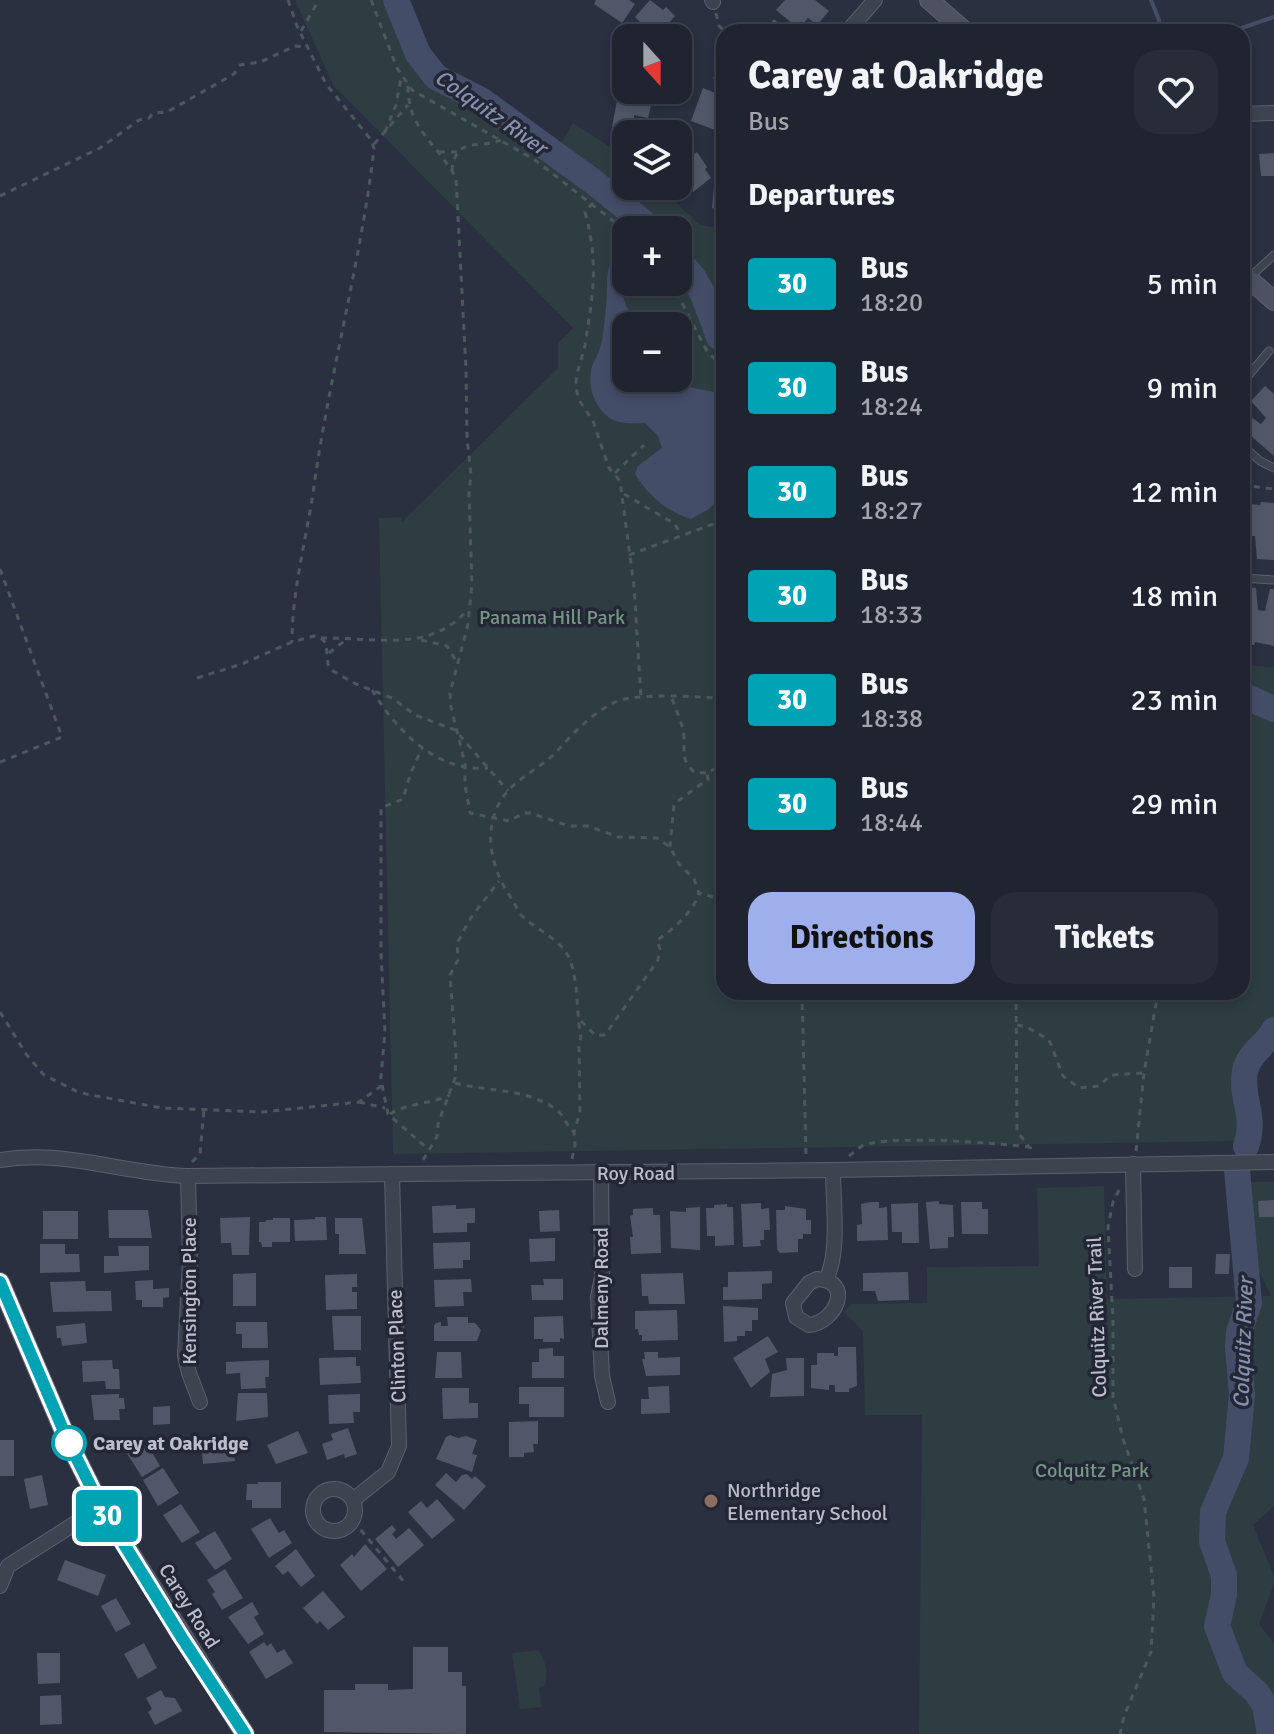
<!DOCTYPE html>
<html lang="en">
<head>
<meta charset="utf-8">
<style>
  :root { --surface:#202430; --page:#282c38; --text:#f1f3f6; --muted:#a2a4ab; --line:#3d414c; --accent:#9eafec }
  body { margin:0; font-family:Signika,sans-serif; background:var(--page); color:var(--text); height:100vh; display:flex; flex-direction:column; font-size:30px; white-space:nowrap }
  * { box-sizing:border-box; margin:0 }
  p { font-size:26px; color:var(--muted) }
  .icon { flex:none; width:44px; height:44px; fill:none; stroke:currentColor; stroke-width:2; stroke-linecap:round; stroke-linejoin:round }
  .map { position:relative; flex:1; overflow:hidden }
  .panel { position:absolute; left:716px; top:24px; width:534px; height:976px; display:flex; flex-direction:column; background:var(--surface); border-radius:24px; box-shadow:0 4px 12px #0003,0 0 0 2px var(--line) }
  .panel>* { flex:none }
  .badge { padding:0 16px; border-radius:6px; font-size:28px; line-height:52px }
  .needle { width:52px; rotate:159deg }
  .tools { position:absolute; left:612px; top:24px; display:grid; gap:16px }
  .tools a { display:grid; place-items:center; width:80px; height:80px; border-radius:16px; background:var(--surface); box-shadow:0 4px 12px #0003,0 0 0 2px var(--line); font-size:40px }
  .map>.badge { position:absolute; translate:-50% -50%; box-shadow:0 0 0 4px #fff }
  h2 { padding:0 32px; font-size:30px; line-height:72px }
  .round { display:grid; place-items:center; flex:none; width:84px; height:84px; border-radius:24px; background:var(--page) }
  .head { display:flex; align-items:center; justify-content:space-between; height:136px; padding:0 32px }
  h1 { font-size:38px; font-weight:700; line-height:60px }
  .primary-button { display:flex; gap:16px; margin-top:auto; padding:16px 32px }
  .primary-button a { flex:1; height:92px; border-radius:24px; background:var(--accent); color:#111; font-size:32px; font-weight:700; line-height:92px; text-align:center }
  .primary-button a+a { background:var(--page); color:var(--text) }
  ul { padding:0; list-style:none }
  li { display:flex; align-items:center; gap:24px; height:104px; padding:0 32px }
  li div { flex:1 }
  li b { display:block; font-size:30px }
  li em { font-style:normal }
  li .badge { min-width:88px; font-weight:700; text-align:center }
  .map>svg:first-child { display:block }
</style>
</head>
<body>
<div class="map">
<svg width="1274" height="1734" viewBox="0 0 1274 1734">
  <rect width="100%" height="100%" fill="#2a3040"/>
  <!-- green -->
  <g fill="#2d3d42" fill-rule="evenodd">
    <path d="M295,0H397L417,61C437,95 481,100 511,120C526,130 541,143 555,154L573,123L626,157V186H658L700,225L724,229V992H1242V665L1274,667V1047C1233,1068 1252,1075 1258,1111L1241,1141L393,1154L379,518L401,517L402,522L558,368V343L573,328L333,85ZM626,230H678V282H626ZM626,326H678V378H626Z"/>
    <path d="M1229,1182H1274V1506L1253,1525L1274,1576V1584L1259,1624L1274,1643V1734H919L922,1415H865L863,1331L844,1312L851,1304L927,1303V1267L1039,1266L1037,1188L1104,1186L1107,1299L1271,1296C1258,1263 1219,1218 1229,1182Z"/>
    <path d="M538,1650C545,1660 550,1674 544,1686L539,1687L541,1707L520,1709L512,1653Z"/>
  </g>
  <!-- water -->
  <path fill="#444d68" d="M625,243C630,271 612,291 633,316L649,319L662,326H626V378H674L684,386L724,394V494L709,509L691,519C666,511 649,496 635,474L638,466L662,448L658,436L645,423C637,423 627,424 619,422C599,417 587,391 591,371C592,363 598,356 600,348C603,338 604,327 605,317C610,286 601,275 619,244Z"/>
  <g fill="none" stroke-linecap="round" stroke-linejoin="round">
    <!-- stream -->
    <g stroke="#444d68" stroke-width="4">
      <path d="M1151,0L1159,20L1160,32"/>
      <path d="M1230,32L1274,17"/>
      <path d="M706,303L724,297"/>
    </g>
    <!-- river -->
    <g stroke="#444d68" stroke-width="26">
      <path d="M396,0L418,54L436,77L481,100L595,183L653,230"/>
      <path d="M678,259L693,277L703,294L719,337L724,339"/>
      <path d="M1242,695L1274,709"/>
      <path d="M1246,1146C1257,1116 1240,1099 1245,1071C1248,1054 1266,1045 1274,1030"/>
      <path d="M1237,1170L1249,1303L1239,1332L1238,1347L1242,1394L1236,1458L1213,1512L1212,1541L1224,1576V1595L1217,1626L1235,1673L1257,1693L1265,1706L1270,1734"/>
    </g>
  </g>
  <!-- building -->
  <g fill="#515768">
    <path d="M596,0H629L635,4L622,23L594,4Z"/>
    <path d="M650,0L663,10L666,7L675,16L655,38L639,26L641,23L635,17Z"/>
    <path d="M785,0H815L829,11L817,25L808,18L799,29L776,10Z"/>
    <path d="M774,19L788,32H762Z"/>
    <path d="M678,57L693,70L680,84L678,82Z"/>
    <path d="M724,66V88L713,78Z"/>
    <path d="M703,88L720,95L714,111L724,115L718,131L691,121Z"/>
    <path d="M618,95L652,101L648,118L634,115V119L637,120L634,132L612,127Z"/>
    <path d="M691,151L694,154L697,152L707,167L705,169L711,178L693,192L683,179L678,183V160Z"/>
    <path d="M1274,153V176H1261L1259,154Z"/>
    <path d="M721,176L724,177V211L712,208L714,187Z"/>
    <path d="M1242,336L1247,341L1245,343L1252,350L1242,362Z"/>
    <path d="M1265,386L1274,394V456L1242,428V411L1261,424L1266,418L1251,401Z"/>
    <path d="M1242,501H1248V504L1260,505L1261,502L1274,503V560L1257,559L1255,536H1248L1247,547H1242Z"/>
    <path d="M1242,587L1256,588L1258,610L1265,611L1270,589H1274V646L1255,642L1254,645L1242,644Z"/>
    <path d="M1274,1200V1217H1259L1258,1201Z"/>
    <path d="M939,1201V1204L953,1205L954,1237H948V1248L930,1249L926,1202Z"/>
    <path d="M871,1202H879V1208L887,1207L888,1240L857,1241V1225L862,1224L861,1204Z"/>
    <path d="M961,1202H982V1209H988V1234H962Z"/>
    <path d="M761,1203V1209L769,1208L770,1230H764V1240H760L761,1246L743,1247L741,1204Z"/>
    <path d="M918,1203L919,1243H902V1232H892L891,1204Z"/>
    <path d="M727,1204V1207H733L734,1245L715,1246V1236H707L706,1208H714V1205Z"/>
    <path d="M456,1205V1209L475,1208V1223H467V1232L433,1233L432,1206Z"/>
    <path d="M785,1206L806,1209V1220H811V1234H803V1239H798V1252L780,1253L777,1249L776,1210H785Z"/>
    <path d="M700,1207V1250L671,1248L670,1211L686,1212V1208Z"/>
    <path d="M653,1208V1215H660L661,1253L631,1254L630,1237H633L630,1216L633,1215V1209Z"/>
    <path d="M108,1210H148L152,1238H109Z"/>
    <path d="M559,1210L560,1231L540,1232L539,1211Z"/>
    <rect x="43" y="1211" width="35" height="28"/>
    <path d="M250,1217L249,1255H232L231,1243H221L220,1218Z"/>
    <path d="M315,1217H326L327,1240L295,1241L294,1220L315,1219Z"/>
    <path d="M273,1218H290V1242H272V1247H262L261,1242H259V1222H266V1220H273Z"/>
    <path d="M335,1218H362L366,1254H339V1234H335Z"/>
    <path d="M555,1238V1261L530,1262L529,1239Z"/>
    <path d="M470,1242V1260H463V1268L434,1269L433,1243Z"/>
    <path d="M40,1244H65V1254H79L80,1272L40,1273Z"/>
    <path d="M118,1246H149V1270L104,1273V1256H119Z"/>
    <path d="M1216,1254H1230L1229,1274H1215Z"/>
    <rect x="1169" y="1267" width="23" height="21"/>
    <path d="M772,1271V1283L762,1284V1299L723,1300V1287H728V1272Z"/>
    <path d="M908,1272L909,1300L878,1301L875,1291H863V1273Z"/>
    <path d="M256,1273V1306H233V1274Z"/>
    <path d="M683,1273L685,1304H649L648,1296H642L641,1274Z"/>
    <path d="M357,1274V1287H352V1292H357V1309L326,1310L325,1275Z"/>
    <path d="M471,1279L472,1292H463L464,1306L435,1307L434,1280Z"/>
    <path d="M543,1279H563V1300H532L531,1285H544Z"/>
    <path d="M153,1280V1289L169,1288V1297L163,1298V1307H142V1300H136L135,1281Z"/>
    <path d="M85,1281L86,1291H111L112,1311L53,1312L50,1282Z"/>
    <path d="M723,1306L758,1308V1320H752V1331H745V1336H737V1341L724,1342Z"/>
    <path d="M677,1310L678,1340L642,1341V1335H639L638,1329H635V1311Z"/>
    <path d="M332,1316H361V1350H334Z"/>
    <path d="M563,1316L564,1339L560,1338V1342H543V1339H534V1317Z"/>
    <path d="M447,1317H468V1323H475L481,1330L477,1341H434V1326L436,1323L441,1322V1326H448Z"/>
    <path d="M236,1322H267L268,1348H242V1334H236Z"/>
    <path d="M85,1323L87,1343L62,1346L61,1338H57L56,1326Z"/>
    <path d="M768,1336L778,1352L765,1359L770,1372L751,1388L733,1358Z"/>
    <path d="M838,1347H856L857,1386L849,1389V1392H835V1385H829V1390L811,1388V1365H817V1353H834V1356H838Z"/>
    <path d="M553,1348V1356H564V1378H532V1362H539V1349Z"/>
    <path d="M437,1352H461L462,1378H435Z"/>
    <path d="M644,1352H658V1358L680,1357V1375L646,1376L642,1359H645Z"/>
    <path d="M356,1357V1366H360L361,1383L320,1385L319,1358Z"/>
    <path d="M786,1358H804V1396L770,1397L772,1374L787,1370Z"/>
    <path d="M112,1360L113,1369H119L120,1389H106L105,1381L83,1382L82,1361Z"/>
    <path d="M269,1360V1377H265L266,1388L241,1389L240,1373L226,1374V1362Z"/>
    <path d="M669,1386L670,1413L641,1414V1399H649L648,1387Z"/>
    <path d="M519,1387H564V1417H529V1404H519Z"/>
    <path d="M442,1388H469V1403H478V1418L443,1419Z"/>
    <path d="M238,1393H267L268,1417L236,1421Z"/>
    <path d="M119,1394V1398H124L125,1409H119L120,1420H94L91,1395Z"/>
    <path d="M360,1394V1412H353L354,1423L329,1424L328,1395Z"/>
    <path d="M170,1406V1424L153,1425V1407Z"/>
    <path d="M538,1421V1444H533L534,1452L524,1453V1457H509V1422Z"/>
    <path d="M348,1428L357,1454L345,1458L344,1454L327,1460L322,1444L333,1440L331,1434Z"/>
    <path d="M298,1431L308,1453L276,1464L267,1445Z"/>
    <path d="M450,1435L458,1438L466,1436L477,1440L472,1454L477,1455L472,1472L436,1459L446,1437Z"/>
    <path d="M143,1437L160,1466L142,1477L124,1449Z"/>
    <path d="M232,1437L235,1461L203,1464L201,1441Z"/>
    <rect x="0" y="1440" width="14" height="36"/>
    <path d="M163,1468L179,1493L158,1506L143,1480Z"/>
    <path d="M446,1473L456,1482L462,1475L467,1474L472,1479L475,1476L486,1486L464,1510L435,1485Z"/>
    <path d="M42,1475L48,1505L30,1509L24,1479Z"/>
    <path d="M258,1482H281V1508H252V1500H246L247,1484H258Z"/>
    <path d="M437,1499L455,1520L432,1539L408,1512L421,1501L427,1508Z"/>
    <path d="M181,1504L200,1532L182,1543L163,1515Z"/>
    <path d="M270,1518L279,1533L284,1530L292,1543L269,1558L251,1529Z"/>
    <path d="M392,1525L396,1530L392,1534L396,1539L409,1528L424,1545L398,1567L375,1539Z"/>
    <path d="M215,1531L232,1559L215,1570L195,1543Z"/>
    <path d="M365,1544L387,1569L361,1591L340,1565L352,1554L354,1557Z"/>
    <path d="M296,1549L315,1576L301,1587L288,1571L283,1575L275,1566Z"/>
    <path d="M65,1560L106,1575L98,1596L57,1580Z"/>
    <path d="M225,1569L243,1598L222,1610L212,1594L215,1592L207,1580Z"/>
    <path d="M323,1591L345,1617L328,1630L320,1621L317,1624L303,1608Z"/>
    <path d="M116,1598L131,1624L116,1632L101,1606Z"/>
    <path d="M252,1602L259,1614L254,1617L264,1634L248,1644L228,1617Z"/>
    <path d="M264,1642L267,1646L271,1643L277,1653L284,1649L293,1663L266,1679L249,1652Z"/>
    <path d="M144,1643L157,1668L138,1679L124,1654Z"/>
    <path d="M413,1647H448V1672H462V1686H466V1734L324,1732V1690H355V1684H388V1690L413,1689Z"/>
    <path d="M37,1653H60V1683L38,1684Z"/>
    <path d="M161,1690L165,1697L175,1698L182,1711L155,1725L148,1712L152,1709L146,1698Z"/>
    <path d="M61,1695L62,1724L40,1725V1696Z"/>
  </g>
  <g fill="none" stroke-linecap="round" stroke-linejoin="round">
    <defs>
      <g id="lane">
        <path d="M1250,277L1274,255"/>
        <path d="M1242,383L1269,351"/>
        <path d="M1242,445L1260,461L1274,468"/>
        <path d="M1242,578L1274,580"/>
      </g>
      <g id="street">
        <path d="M712,0L713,2"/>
        <path d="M847,32L875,0"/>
        <path d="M1242,114L1274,113"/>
        <path d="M0,1160C64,1149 124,1174 188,1176L833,1170L1274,1162"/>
        <path d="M1133,1164L1135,1269"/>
        <path d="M601,1173L602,1277L598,1297L602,1376L608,1402"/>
        <path d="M188,1176L190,1261L185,1356L189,1373L200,1402"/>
        <path d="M817,1279C855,1281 835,1323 809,1325L796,1317L793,1303L809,1283Z"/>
        <path d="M826,1280C840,1252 833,1202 833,1170"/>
        <circle cx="334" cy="1510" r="21"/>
        <path d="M353,1500L388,1472L399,1446L392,1174"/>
        <path d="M0,1586L8,1566L101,1507"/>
      </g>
      <g id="secondary">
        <path d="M929,0L966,32"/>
        <path d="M1242,273L1274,301"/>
        <path d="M0,1282L68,1441L101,1507L245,1734"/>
      </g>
    </defs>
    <!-- lane casing -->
    <use href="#lane" stroke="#5c606d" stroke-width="9"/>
    <!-- street casing -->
    <use href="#street" stroke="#5c606d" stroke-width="16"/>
    <!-- secondary casing -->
    <use href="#secondary" stroke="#5c606d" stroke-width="20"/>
    <!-- path -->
    <g stroke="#4b585e" stroke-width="3" stroke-dasharray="6 6" stroke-linecap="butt">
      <path d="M288,0L297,26L326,84L372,141L374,149C361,260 331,369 315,479C308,534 292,587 292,642"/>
      <path d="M371,0L397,68L412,90L535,160L626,231"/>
      <path d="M716,13L719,26L726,32"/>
      <path d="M301,31L319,0"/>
      <path d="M408,86C408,130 437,143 456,178L466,369L467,438L471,474L469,494L472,584L468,624L450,693L451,707L465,764V785L470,813L509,821L524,813H530L569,826H588L618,837L657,838L670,847L679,864L694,879L699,893L713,897H724"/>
      <path d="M385,132L396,105L401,78"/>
      <path d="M374,144L408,105"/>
      <path d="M439,152H458"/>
      <path d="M452,171C456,134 479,150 501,140"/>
      <path d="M0,196L100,148L139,120L149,118L153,113L167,112L234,74L240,65L260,62L295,46L306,47"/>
      <path d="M593,203L585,212C599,264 593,294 585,345C582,359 575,374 576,388L579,400L593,421L609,468L620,481L634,586L641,698"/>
      <path d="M671,282L707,351L724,368"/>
      <path d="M615,473L644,445"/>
      <path d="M1242,485L1274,489"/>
      <path d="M624,494L675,524L681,535"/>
      <path d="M629,555L724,520"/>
      <path d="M0,569L62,737L0,762"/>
      <path d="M321,638C371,637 432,654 468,609"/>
      <path d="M421,640L447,646L456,661"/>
      <path d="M329,653L348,638"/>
      <path d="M197,678L242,664L292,642L314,636L321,638L326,643L328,664L331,670L356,684L392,698L415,715L455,730L508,791"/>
      <path d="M372,690C397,731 436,772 488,768"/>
      <path d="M672,699C676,710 683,724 684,736C685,753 680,758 694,772L707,773"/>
      <path d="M724,731V746"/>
      <path d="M670,847L674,804L708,779L707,773L718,767L724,757"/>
      <path d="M802,992L806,1156"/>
      <path d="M1016,992L1017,1131L1029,1147L1036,1151"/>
      <path d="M0,1012L26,1054L44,1075L78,1092L91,1095L162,1108L262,1112L359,1102L380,1087L385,1032L381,954V808L403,799L410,775L422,748"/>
      <path d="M581,1021L595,1035H605L658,960L660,949L657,940C673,930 694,911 699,893"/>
      <path d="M1017,1025L1027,1027L1049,1040L1063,1076L1079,1088L1099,1086L1111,1075L1144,1073"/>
      <path d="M455,1083C488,1092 531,1088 559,1112C565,1118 567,1127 574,1132"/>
      <path d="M382,1085L388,1114L428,1149"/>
      <path d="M359,1102L385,1108"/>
      <path d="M390,1114C408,1103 431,1104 450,1095"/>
      <path d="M1136,1151L1144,1073L1158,992"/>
      <path d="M849,1156C854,1152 858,1148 864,1145C894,1135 995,1143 1029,1147"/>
      <path d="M572,1159L575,1145L574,1132L580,1112L579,1047L581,1038C576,1013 579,984 570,960C561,938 537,931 521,915C517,910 515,904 512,899C490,869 480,823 507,792C522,775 544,766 559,749C575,731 593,713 615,702C631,693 703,696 724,699"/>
      <path d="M423,1160L437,1137L438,1124L455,1078L456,1054L450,975L458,960L457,943L472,916L499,881"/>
      <path d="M192,1162L200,1154L204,1109"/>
      <path d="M1119,1190L1113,1202L1108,1227L1113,1320V1397L1123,1439L1144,1499L1154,1597L1151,1652L1124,1716L1120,1734"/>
      <path d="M351,1523L360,1529L405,1583"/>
    </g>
    <!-- lane -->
    <use href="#lane" stroke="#3e4350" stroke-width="7"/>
    <!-- street -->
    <use href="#street" stroke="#3e4350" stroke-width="14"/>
    <!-- secondary -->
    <use href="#secondary" stroke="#4d5162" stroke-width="18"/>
  </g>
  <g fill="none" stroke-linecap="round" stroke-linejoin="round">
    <defs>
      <path id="line" d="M0,1282L68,1441L101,1507L182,1638L245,1734"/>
    </defs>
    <!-- line casing -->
    <use href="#line" stroke="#fff" stroke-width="18"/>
    <!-- line -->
    <use href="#line" stroke="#00a3b4" stroke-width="12"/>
  </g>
  <!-- markers -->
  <circle fill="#fff" stroke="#00a3b4" stroke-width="4" cx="69" cy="1443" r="16"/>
  <circle fill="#8d6e63" stroke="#232735" stroke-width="3" cx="711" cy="1501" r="8"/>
  <g text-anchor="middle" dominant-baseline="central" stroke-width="7" stroke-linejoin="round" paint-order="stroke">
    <!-- park labels -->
    <g font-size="20" fill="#759883" stroke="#232735">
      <text x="552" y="617">Panama Hill Park</text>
      <text x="1092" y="1470">Colquitz Park</text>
    </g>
    <!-- street labels -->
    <g font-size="20" fill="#bbbeca" stroke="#232735">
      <text x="636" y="1173">Roy Road</text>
      <text transform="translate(601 1288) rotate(-90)">Dalmeny Road</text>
      <text transform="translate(189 1291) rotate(-90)">Kensington Place</text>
      <text transform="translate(1097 1317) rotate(-92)">Colquitz River Trail</text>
      <text transform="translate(397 1346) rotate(-92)">Clinton Place</text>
      <text transform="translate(189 1606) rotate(58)">Carey Road</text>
    </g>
    <!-- stop labels -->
    <g font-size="20" font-weight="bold" fill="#bbbeca" stroke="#232735" text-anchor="start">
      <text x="93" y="1443">Carey at Oakridge</text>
    </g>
    <!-- poi labels -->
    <g font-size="20" fill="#bbbeca" stroke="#232735" text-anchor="start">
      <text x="727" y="1490">Northridge<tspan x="727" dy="23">Elementary School</tspan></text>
    </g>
    <!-- water labels -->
    <g font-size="22" font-style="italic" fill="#8690ad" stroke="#232735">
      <text transform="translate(491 112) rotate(35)">Colquitz River</text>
      <text transform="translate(1243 1343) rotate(-88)">Colquitz River</text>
    </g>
  </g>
</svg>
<div class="tools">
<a><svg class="needle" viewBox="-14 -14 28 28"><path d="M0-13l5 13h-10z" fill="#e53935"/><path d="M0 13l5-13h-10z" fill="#a2a4ab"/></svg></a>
<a><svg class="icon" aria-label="layers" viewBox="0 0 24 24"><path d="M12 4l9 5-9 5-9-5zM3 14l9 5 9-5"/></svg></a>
<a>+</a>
<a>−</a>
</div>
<b class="badge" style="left:107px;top:1516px;background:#00a3b4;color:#fff">30</b>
<section class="panel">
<div class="head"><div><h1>Carey at Oakridge</h1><p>Bus</p></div><a class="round"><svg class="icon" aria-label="heart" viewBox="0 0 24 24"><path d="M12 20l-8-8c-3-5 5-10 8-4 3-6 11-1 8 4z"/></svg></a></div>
<h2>Departures</h2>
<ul>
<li><span class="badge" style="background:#00a3b4;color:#fff">30</span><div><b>Bus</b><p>18:20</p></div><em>5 min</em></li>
<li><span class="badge" style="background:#00a3b4;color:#fff">30</span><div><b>Bus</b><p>18:24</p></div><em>9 min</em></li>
<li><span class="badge" style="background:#00a3b4;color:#fff">30</span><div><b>Bus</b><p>18:27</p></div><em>12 min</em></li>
<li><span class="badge" style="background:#00a3b4;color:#fff">30</span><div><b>Bus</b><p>18:33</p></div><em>18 min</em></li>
<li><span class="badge" style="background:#00a3b4;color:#fff">30</span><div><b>Bus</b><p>18:38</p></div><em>23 min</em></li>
<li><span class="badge" style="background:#00a3b4;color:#fff">30</span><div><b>Bus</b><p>18:44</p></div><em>29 min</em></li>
</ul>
<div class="primary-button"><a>Directions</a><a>Tickets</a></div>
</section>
</div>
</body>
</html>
